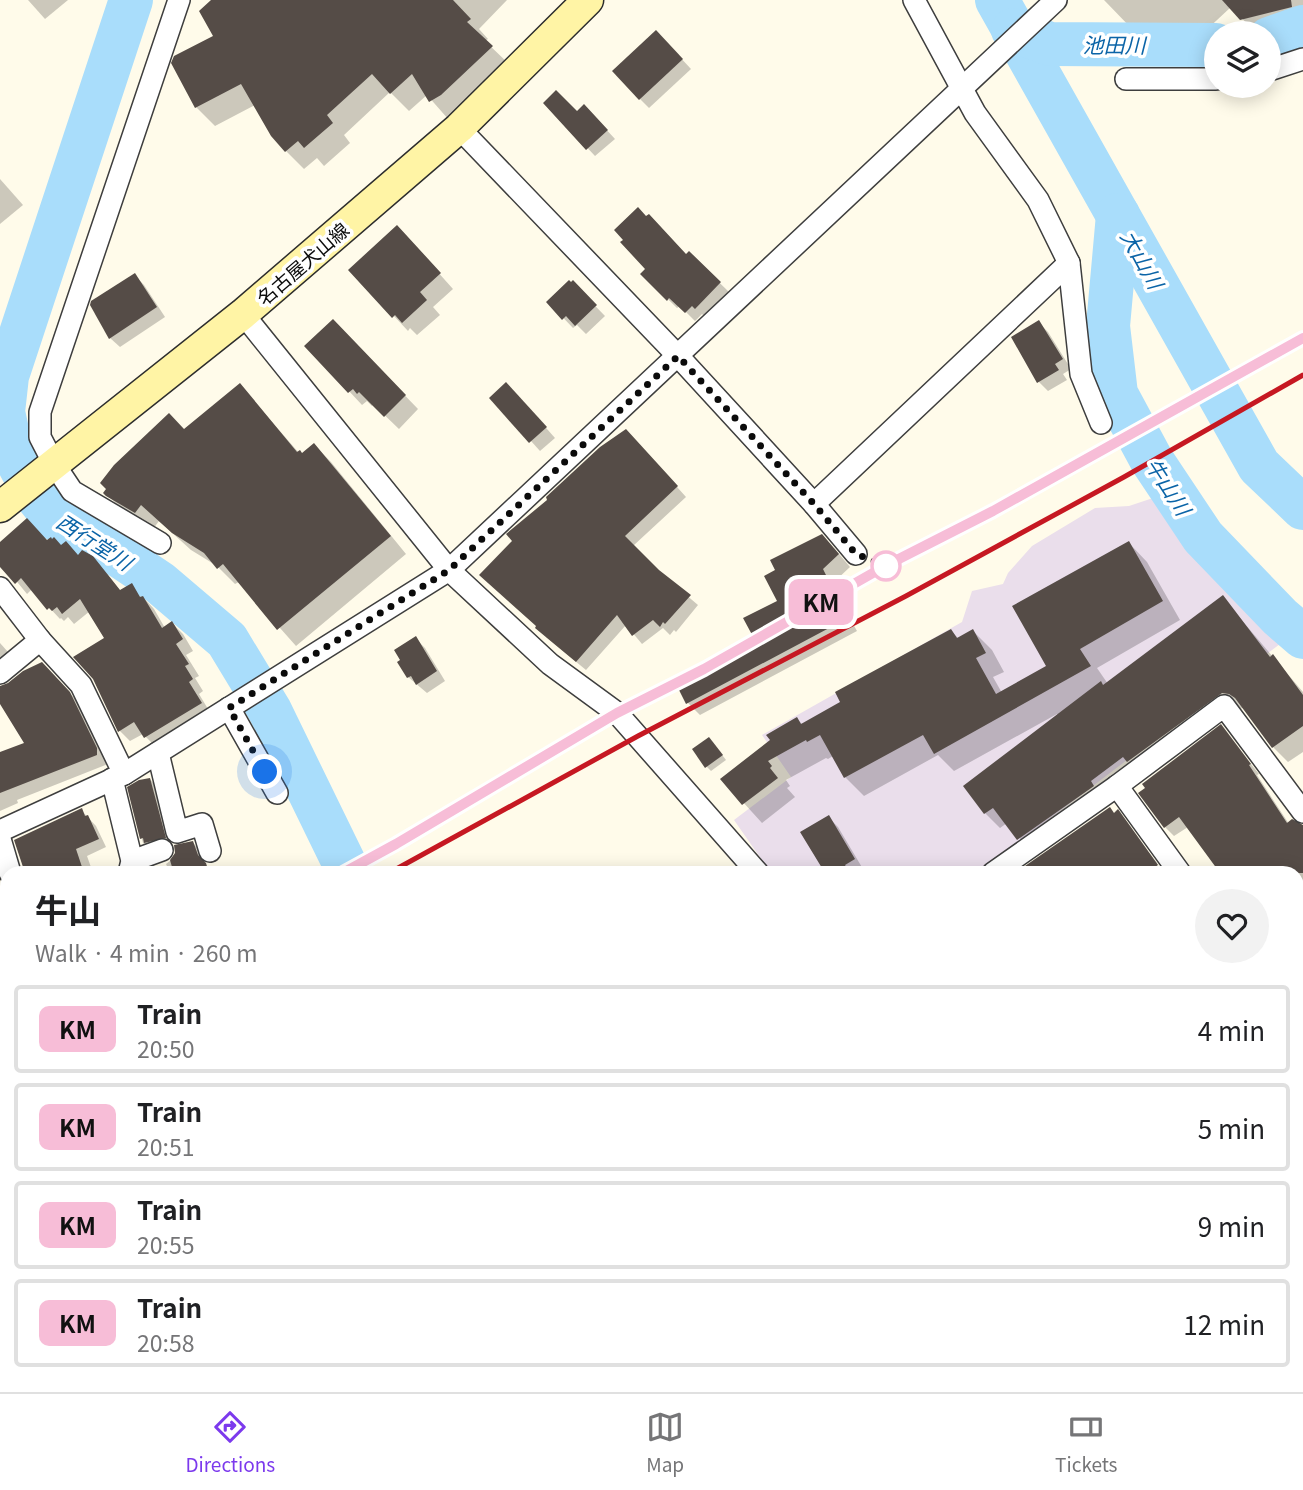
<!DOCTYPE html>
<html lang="en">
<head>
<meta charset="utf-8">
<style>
  :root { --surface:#fff; --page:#f2f2f2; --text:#202124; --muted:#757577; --line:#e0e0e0; --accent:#7c3aed }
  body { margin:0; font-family:Georgia,"Noto Sans JP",serif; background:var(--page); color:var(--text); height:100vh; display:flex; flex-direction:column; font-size:26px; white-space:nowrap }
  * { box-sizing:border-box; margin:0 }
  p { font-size:23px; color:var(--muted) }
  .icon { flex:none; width:38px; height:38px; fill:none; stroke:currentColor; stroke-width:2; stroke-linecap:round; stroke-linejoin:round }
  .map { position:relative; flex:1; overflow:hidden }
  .details { position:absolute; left:0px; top:866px; width:1304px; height:527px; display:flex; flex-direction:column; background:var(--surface); border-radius:21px 21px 0 0; box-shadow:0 4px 18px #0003 }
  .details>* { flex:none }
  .badge { padding:0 14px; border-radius:10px; font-size:24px; line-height:46px }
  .fabs { position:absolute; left:1204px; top:21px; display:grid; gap:14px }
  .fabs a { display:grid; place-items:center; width:77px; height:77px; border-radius:50%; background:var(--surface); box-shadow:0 4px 18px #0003; font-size:35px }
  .you { position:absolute; width:35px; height:35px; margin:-18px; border:5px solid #fff; border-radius:50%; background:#1a73e8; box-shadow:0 0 0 10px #1a73e833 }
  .map>.badge { position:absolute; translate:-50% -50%; box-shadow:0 0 0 4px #fff }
  .round { display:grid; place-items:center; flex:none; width:74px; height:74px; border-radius:37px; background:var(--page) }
  .summary { display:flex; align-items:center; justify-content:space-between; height:119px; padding:0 35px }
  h1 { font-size:33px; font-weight:700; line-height:52px }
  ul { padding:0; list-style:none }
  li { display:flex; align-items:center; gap:21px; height:88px; margin:0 14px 10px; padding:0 21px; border:4px solid var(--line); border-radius:7px }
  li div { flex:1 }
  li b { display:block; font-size:26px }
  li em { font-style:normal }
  li .badge { min-width:77px; font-weight:700; text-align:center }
  .menu { display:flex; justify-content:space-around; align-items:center; height:98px; border-top:2px solid var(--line); background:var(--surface); font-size:19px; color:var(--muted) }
  .menu a { display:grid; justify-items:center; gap:4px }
  .menu .on { color:var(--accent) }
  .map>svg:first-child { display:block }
</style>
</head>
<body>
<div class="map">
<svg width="1303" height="1392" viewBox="0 0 1303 1392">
  <rect width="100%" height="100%" fill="#fffbea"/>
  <!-- industrial -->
  <path fill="#eadeeb" d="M1162,495L1192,543L1284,641L978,873H771L734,820L791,777L762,735L962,622L972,591L1003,584L1008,573L1032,546L1095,508L1129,506Z"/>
  <!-- shadow -->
  <g fill="#0003">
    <path d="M28,0H68L45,19Z"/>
    <path d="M213,0H507L479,29L488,39L485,41L511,66L449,120L427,95L409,111L390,92L344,135L350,143L324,166L317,158L304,169L286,151L255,105L215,126L196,107L216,37Z"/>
    <path d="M1104,0H1303V24L1266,33H1256L1231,7L1202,34L1194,25L1186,33L1161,28L1133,30Z"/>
    <path d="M666,42L691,69L649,108L640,99Z"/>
    <path d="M545,103L577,113L592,114L615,139L595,156Z"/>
    <path d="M0,179L23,205L0,224Z"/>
    <path d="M647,218L686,256L689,253L729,292L705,317L702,314L695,321L680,306L677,308L642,274L648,269Z"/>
    <path d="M411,242L453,289L433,307L440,315L417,335L410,328L408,331L351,270Z"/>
    <path d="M134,275L144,285L165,317L120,347L110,338Z"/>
    <path d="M573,283L605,316L586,334L577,325L573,328L548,302Z"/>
    <path d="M333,321L418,409L399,429L373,404L372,406L367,401L362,405L307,346Z"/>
    <path d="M1038,322L1048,332L1071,369L1063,374L1067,380L1048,391L1039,382Z"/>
    <path d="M240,385L299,453L302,455L314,445L331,462L406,554L296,646L239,582L235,584L217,566L191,550L159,521L153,529L125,512L105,493Z"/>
    <path d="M516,394L555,438L540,451L531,441Z"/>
    <path d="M635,440L686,497L633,546L658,571L698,605L676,632L674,630L670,635L663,628L642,644L626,625L586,670L546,637Z"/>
    <path d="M47,542L62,547L104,570L121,592L132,585L154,609L165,628L172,623L183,634L193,651L186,655L199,676L195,678L203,691L199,694L211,714L157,748L143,734L130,741L119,730L106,638L90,611L74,624L68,617L64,621L61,618L60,619L32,589L27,594L0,561V543Z"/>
    <path d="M1129,543L1147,562L1180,620L1097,668L1108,684L1222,597L1303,692V752L1288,762L1273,747L1244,708L1232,710L1033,854L1007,823L1000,828L985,813L1059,716L1057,714L954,771L938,755L864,796L845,777L833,756L828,759L826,758L786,780L790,786L787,788L795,797L762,823L722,779L797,719L803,725L843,703L951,631L959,639L973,631L992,650L1004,672L993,677L1002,693L1048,667Z"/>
    <path d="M834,548L850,567L834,582L840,594L837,596L857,631L700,715L688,703L680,687L759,644L779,601Z"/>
    <path d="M416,639L425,648L445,681L427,693L408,677L399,662Z"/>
    <path d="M0,643L16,661L0,675Z"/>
    <path d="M52,674L80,704L108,764L17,800L18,803L0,811V754L27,743L0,701V687Z"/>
    <path d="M1221,727L1259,774L1257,775L1289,824L1303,828V980L1297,985V873H1222L1188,827L1174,836L1165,827Z"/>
    <path d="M713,743L726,760L711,771L706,766Z"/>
    <path d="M150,779L156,786L171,843L149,849L143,843L129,788Z"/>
    <path d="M81,810L96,826L106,847L87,856L93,873H27L17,843Z"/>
    <path d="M1118,812L1157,863L1144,873H1100L1110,817Z"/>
    <path d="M828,817L838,827L863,869L856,873H821L825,871Z"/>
    <path d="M193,843L202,852L206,866L212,873H170L166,864Z"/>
    <path d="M1159,866L1165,873H1150Z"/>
    <path d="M4,886H7V1019L0,1003V888Z"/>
    <path d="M1297,1063L1303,1069V1243L1297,1236V1211L1303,1207L1297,1198Z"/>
    <path d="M0,1209L7,1220V1332L0,1317Z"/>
    <path d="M197,1386L203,1392H187Z"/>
    <path d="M708,1386H983L989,1392H710Z"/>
    <path d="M1040,1386H1196L1180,1392H1027Z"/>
  </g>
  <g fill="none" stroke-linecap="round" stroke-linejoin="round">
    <!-- river -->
    <g stroke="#a9ddfb" stroke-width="44">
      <path d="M131,0L7,376L3,412L11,449L35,494L54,518L96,540L160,583L227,640L270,711L349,873"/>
      <path d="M997,0L1259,466L1303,508"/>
      <path d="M1013,30L1050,44L1216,45"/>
      <path d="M1269,39L1303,27"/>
      <path d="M1118,215L1108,326L1116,394L1151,459L1203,537L1280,617L1303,637"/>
      <path d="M1287,1386L1293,1392"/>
    </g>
  </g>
  <!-- building -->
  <g fill="#554c47">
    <path d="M211,0H453L471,19L467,22L493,46L441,95L429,102L412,74L390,94L372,74L327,115L333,123L304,148L298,141L285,152L271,136L241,84L195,108L171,63L174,56L213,36L199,11Z"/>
    <path d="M1222,0H1291L1292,7L1240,20Z"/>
    <path d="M656,30L683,59L639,100L612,71Z"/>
    <path d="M556,90L577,111L584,104L608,130L586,150L543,103Z"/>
    <path d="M638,207L646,216L649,214L686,254L689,251L721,282L695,309L692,306L685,313L669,298L667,301L640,274L645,269L620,242L623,240L614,230Z"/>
    <path d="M397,225L441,273L420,292L427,300L402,323L395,315L392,318L348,270Z"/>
    <path d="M135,273L157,307L109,339L90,305L91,301Z"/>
    <path d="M569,280L571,282L573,280L597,305L575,326L566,316L562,320L546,302Z"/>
    <path d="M333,319L406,395L384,417L359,392L357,394L353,389L348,393L304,346Z"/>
    <path d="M1039,320L1063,359L1055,364L1059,370L1037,383L1011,337Z"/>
    <path d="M506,382L547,427L529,443L489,398Z"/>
    <path d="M240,383L297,452L300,450L302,453L314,443L391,536L277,630L223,564L217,569L204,553L172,533L141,505L135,513L106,496L103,493L106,489L100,483L114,465L169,413L184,429Z"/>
    <path d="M626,429L678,486L625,536L659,570L691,595L665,624L663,622L660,627L653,620L632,636L617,615L576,662L535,628L536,626L479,575L512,541L506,534L547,500L546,497L600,447Z"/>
    <path d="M27,518L47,540L51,537L52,539L54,537L61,545L66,541L78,555L82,550L93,556L120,590L132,583L140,597L143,596L162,628L172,621L183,639L176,644L189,664L185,666L193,679L189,682L202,703L144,738L134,722L118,732L93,679L73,657L104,638L80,599L62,614L57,607L52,611L49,608L47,610L21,578L15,584L0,567V542Z"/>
    <path d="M822,534L839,554L823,569L829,581L826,583L846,619L686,704L677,686L757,644L743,618L777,601L764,576L775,570L770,560Z"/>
    <path d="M1129,541L1163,601L1080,649L1091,666L934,754L923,735L844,778L820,735L807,742L806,740L768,761L772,766L770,768L778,778L742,805L720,779L770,740L766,735L797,717L801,724L840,702L835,692L951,629L957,638L973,629L986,653L976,658L996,694L1046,666L1012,606Z"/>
    <path d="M1223,595L1270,657L1273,654L1303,695V726L1272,748L1235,698L1229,694L1222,693L1127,762L1123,757L1091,781L1094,786L1017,840L993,808L984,814L963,786L1101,681L1103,685Z"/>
    <path d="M416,636L437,671L416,685L411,676L407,678L397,662L400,660L394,650Z"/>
    <path d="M42,662L70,692L97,748V755L0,793V752L24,743L0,704V686L8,683L23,671Z"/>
    <path d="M1221,724L1251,764L1249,765L1287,823L1292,819L1303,825V873H1220L1179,817L1164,828L1138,793L1145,788L1142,784Z"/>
    <path d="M709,737L723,755L705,768L692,749Z"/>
    <path d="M150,778L166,838L144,843L143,838L140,839L127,787L139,780Z"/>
    <path d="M1110,807L1114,813L1118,809L1158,865L1147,873H1015Z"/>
    <path d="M82,808L85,816L88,815L99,839L76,849L84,873H25L14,840Z"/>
    <path d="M829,815L855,859L845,865L850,873H825L800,832Z"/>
    <path d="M193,841L198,855L206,863L209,873H179L176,866L172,867L170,860L175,853L174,845Z"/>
  </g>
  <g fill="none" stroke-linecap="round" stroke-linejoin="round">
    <defs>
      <g id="minor">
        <path d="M914,0L975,113L1038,200L1069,263L1081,374L1101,423"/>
        <path d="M1269,70L1303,59"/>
        <path d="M1126,79H1216"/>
        <path d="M459,128L678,356L814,504L856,554"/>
        <path d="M243,314L449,570L550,664L617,713L758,873"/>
        <path d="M814,504L1069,263"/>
        <path d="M160,543L72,491L54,464L40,437V412L179,0"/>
        <path d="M0,588L40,640L81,685L124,774"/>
        <path d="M0,673L40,640"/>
        <path d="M229,708L277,793"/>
        <path d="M158,753L177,832L202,824L210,851"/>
        <path d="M112,779L132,861L129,873"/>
        <path d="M1117,786L1180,873"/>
        <path d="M0,831L124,774L449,570L1056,0"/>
        <path d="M0,839L10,873"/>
        <path d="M132,861L162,850"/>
        <path d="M993,873L1117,786L1224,706L1303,812"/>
        <path d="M1297,1030L1303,1038"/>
        <path d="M0,1042L7,1037"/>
        <path d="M0,1186L7,1201"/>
        <path d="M1297,1262L1303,1271"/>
        <path d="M692,1386L694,1392"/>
        <path d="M1004,1386L1007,1392"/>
        <path d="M15,1392L28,1386"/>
      </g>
      <path id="secondary" d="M0,507L243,314L459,128L588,0"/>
    </defs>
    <!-- minor casing -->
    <use href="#minor" stroke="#3e3e3e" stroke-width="24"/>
    <!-- secondary casing -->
    <use href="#secondary" stroke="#2d2d2d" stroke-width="33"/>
    <!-- minor -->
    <use href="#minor" stroke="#fff" stroke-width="21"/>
    <!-- secondary -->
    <use href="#secondary" stroke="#fff4a5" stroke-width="30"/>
    <!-- rail -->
    <g stroke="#c61822" stroke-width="5">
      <path d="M343,873L617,713L704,669L887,565L993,511L1270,354L1303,338"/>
      <path d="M389,873L638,736L906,596L1124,477L1303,375"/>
      <path d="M0,1078L7,1074"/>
      <path d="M0,1101L7,1097"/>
    </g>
  </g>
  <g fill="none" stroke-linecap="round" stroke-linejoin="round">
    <defs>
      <path id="line" d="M343,873L396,844L617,713L704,669L887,565L993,511L1303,338"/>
    </defs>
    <!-- line casing -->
    <use href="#line" stroke="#fff" stroke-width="16"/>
    <!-- line -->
    <use href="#line" stroke="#f7bdd7" stroke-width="10"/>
    <!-- walk -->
    <path stroke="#0b0b0b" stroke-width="7" stroke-dasharray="0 12.6" d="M265,772L229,708L449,570L678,356L814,504L856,554L886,566"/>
  </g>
  <!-- markers -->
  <circle fill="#fff" stroke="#f7bdd7" stroke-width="3.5" cx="886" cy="566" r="14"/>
  <g text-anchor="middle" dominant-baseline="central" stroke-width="7" stroke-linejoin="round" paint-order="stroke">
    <!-- street labels -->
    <g font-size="19" fill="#0b0b0b" stroke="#fff">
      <text transform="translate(302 263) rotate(-41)">名古屋犬山線</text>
    </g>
    <!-- water labels -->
    <g font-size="21" font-style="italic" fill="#0b64a7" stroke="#fff">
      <text x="1114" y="44">池田川</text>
      <text transform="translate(1143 259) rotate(61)">大山川</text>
      <text transform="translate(1169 486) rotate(57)">牛山川</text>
      <text transform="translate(95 541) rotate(33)">西行堂川</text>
    </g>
  </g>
</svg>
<div class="fabs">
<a><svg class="icon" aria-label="layers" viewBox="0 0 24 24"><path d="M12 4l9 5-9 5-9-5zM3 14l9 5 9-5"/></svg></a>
</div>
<div class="you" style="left:265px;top:772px"></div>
<b class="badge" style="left:821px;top:602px;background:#f7bdd7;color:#111">KM</b>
<section class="details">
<div class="summary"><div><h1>牛山</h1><p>Walk · 4 min · 260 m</p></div><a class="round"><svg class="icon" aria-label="heart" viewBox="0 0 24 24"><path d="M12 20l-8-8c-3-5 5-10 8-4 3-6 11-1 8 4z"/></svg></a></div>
<ul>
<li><span class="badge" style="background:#f7bdd7;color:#111">KM</span><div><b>Train</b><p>20:50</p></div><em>4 min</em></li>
<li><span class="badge" style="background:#f7bdd7;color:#111">KM</span><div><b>Train</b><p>20:51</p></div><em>5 min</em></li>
<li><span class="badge" style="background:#f7bdd7;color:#111">KM</span><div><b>Train</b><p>20:55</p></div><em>9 min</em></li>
<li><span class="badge" style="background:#f7bdd7;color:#111">KM</span><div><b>Train</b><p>20:58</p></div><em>12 min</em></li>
</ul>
</section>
</div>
<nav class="menu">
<a class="on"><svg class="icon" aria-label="directions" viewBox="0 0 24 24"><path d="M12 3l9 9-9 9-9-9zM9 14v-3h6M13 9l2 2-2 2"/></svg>Directions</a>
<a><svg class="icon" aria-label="map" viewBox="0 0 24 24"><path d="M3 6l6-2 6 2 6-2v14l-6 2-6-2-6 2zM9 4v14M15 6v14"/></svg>Map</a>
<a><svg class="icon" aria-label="tickets" viewBox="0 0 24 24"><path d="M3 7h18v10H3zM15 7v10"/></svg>Tickets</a>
</nav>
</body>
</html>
